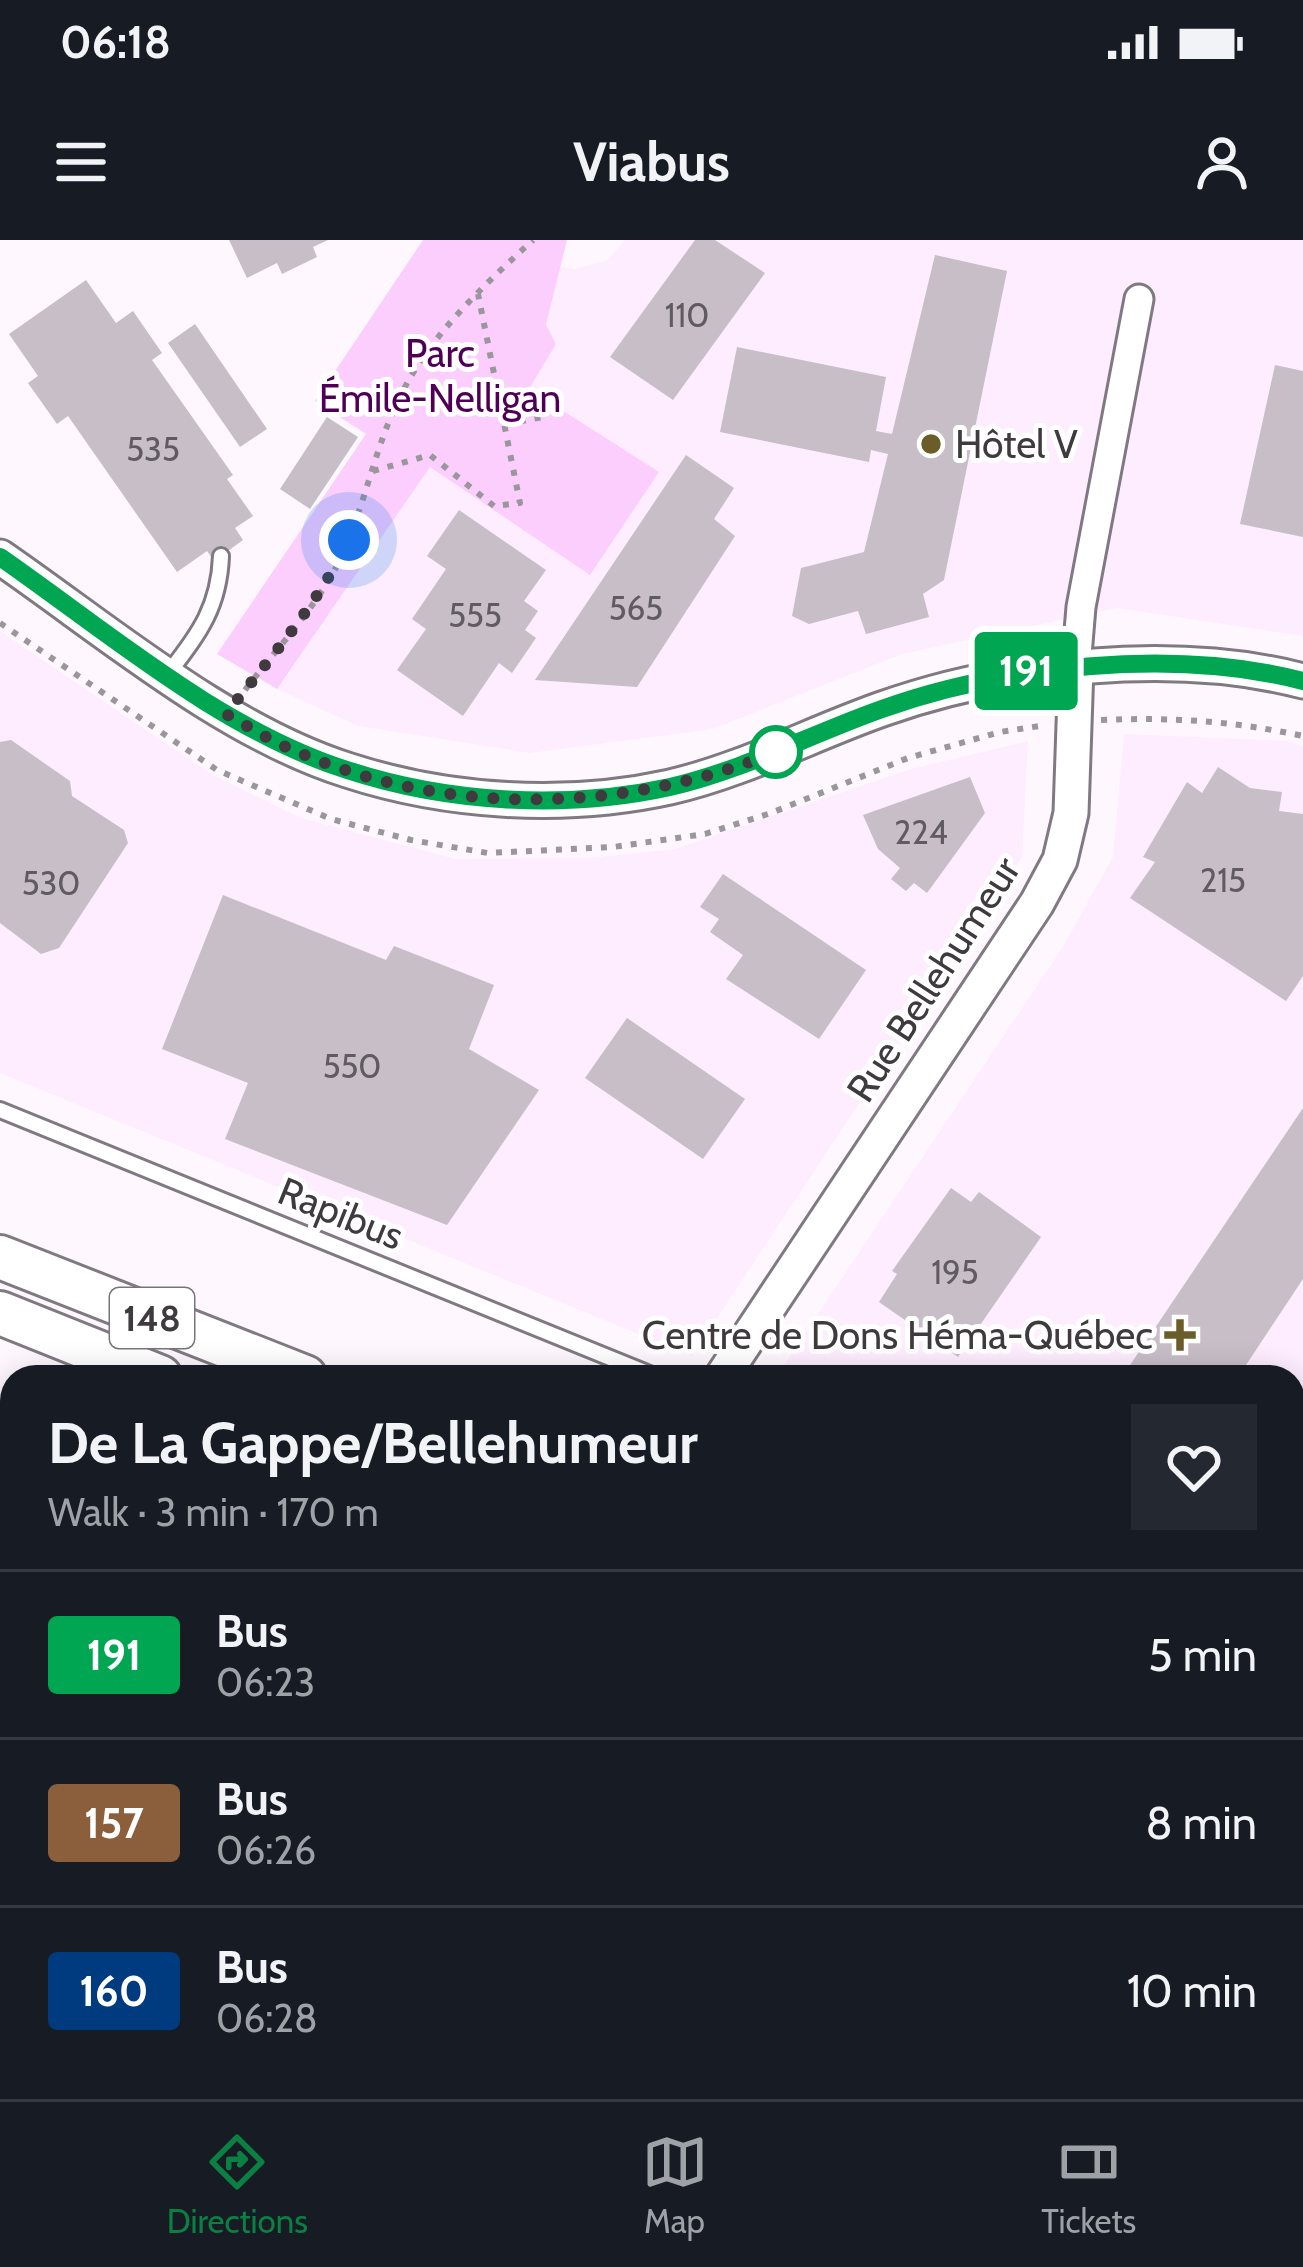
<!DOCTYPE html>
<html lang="en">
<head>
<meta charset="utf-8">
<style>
  :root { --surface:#171b24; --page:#242831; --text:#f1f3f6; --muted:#9ea1a6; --line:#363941; --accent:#0b8043 }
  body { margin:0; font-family:Cabin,sans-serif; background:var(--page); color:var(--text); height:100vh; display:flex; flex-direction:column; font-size:45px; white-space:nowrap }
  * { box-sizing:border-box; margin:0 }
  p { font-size:39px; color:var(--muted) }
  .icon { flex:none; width:66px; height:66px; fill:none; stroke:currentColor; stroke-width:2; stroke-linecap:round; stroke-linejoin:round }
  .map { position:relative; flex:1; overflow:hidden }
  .side { position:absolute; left:0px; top:1125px; width:1305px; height:735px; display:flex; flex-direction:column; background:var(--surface); border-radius:36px 36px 0 0; box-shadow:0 6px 30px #0003 }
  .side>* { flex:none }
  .badge { padding:0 24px; border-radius:9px; font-size:42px; line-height:78px }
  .you { position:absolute; width:60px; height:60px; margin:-30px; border:9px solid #fff; border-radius:50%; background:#1a73e8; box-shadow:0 0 0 18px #1a73e833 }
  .map>.badge { position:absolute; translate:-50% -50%; box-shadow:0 0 0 6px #fff }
  .round { display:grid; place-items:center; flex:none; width:126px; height:126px; border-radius:0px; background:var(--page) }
  .head { display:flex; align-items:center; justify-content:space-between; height:204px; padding:0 48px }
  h1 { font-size:57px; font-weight:700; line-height:90px }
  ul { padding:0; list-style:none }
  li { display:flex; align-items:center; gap:36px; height:168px; padding:0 48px; border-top:3px solid var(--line) }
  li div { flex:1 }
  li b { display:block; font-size:45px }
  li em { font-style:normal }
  li .badge { min-width:132px; font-weight:700; text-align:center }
  .status { display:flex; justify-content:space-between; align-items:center; height:84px; padding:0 60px; background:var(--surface); direction:ltr }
  .status svg { height:33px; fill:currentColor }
  header { display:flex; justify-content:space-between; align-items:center; height:156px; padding:0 48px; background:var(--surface); font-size:54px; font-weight:700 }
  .tab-bar { display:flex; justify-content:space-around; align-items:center; height:168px; border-top:3px solid var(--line); background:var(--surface); font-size:33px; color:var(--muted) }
  .tab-bar a { display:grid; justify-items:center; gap:6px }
  .tab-bar .active { color:var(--accent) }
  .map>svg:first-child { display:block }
</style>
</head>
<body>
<div class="status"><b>06:18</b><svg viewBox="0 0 49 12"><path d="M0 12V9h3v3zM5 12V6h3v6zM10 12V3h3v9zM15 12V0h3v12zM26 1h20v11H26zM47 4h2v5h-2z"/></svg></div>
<header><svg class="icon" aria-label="menu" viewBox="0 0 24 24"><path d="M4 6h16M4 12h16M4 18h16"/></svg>Viabus<svg class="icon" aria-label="person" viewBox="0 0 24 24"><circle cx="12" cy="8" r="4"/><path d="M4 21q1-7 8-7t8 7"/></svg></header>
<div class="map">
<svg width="1303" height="1859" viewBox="0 0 1303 1859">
  <rect width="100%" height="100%" fill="#fef8fe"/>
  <!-- built -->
  <g fill="#fdedfe">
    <path d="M625,0H1303V396L1117,368L902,414L713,489L530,513L358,486L277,449L430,227L589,334L659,232L528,149L556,104L546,86L560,27L575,29L608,20Z"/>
    <path d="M0,391L211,534L301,578L456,619L590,618L675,609L911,529L1028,501L1022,617L692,1116L0,833Z"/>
    <path d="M1124,494L1288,501L1303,506V1363L1293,1359V1137H776L1061,710L1113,617Z"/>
    <path d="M0,1157L12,1162V1848H237L229,1859H0Z"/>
    <path d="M1293,1560L1303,1564V1859H298L305,1848H1293Z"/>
  </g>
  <!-- green -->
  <path fill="#fbcefe" d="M423,0H567L546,85L556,104L529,149L659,232L590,335L430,227L277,449L217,414L366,194L315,161Z"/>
  <!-- building -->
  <g fill="#c7bec8">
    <path d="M229,0H328L313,7L317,17L282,34L277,23L247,38Z"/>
    <path d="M695,0H715L765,33L673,160L610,117Z"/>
    <path d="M935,15L1007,31L944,340L923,354L929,377L866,394L858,371L809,384L792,376L801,328L864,312L888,214L871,210L869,222L720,192L737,107L886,137L876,191L892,194Z"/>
    <path d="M86,40L116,83L133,71L162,113L152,120L233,235L227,239L253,276L235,288L243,300L214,321L207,311L177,332L68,176L57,184L28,143L38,136L9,94Z"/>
    <path d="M195,84L267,189L240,207L168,103Z"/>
    <path d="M1275,125L1303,131V297L1240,284Z"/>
    <path d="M327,177L358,197L310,269L280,249Z"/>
    <path d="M686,215L734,248L714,279L735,296L637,447L535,440Z"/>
    <path d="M459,270L546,330L524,361L538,371L525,390L536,398L512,433L499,423L463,476L397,430L426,389L412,379L446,329L427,316Z"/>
    <path d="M11,500L70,541L72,556L124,590L128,603L59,708L41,714L0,683V502Z"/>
    <path d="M1218,527L1250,548L1282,552L1279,571L1303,574V736L1286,761L1130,658L1155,622L1143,617L1187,542L1202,553Z"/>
    <path d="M970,537L985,573L927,653L914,643L906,651L891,639L900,628L878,609L863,575Z"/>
    <path d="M723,634L866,730L819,799L726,739L743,715L710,692L719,679L700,667Z"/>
    <path d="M223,655L386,720L394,706L494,745L469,809L539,850L447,985L225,899L248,843L162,809Z"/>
    <path d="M627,778L745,859L703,919L585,838Z"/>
    <path d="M1303,868V1039L1248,1122L1238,1137H1122Z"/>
    <path d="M951,948L971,962L979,952L1041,997L958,1117L879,1062L897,1034L892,1031Z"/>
    <path d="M407,1848H704L721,1859H400Z"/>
  </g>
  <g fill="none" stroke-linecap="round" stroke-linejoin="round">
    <defs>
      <g id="service">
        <path d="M168,434C199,393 219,368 221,316"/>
        <path d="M0,870L657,1137"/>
        <path d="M1293,1391L1303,1395"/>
        <path d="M0,1609L12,1677"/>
        <path d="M1293,1812L1303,1819"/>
        <path d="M66,1848L84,1859"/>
        <path d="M148,1851L191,1852L223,1848"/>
        <path d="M39,1859L51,1848"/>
      </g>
      <path id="minor" d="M1076,427L1081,367L1139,59"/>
      <g id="tertiary">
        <path d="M0,317C106,390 224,491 347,530C448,563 566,570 670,547C744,530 811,494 882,469C1005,425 1176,408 1303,441"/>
        <path d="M722,1137L1037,663L1060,620L1071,573L1076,427"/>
        <path d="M298,1859L306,1848"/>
      </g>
      <g id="primary">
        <path d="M0,1017L305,1137"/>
        <path d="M0,1073L160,1137"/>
        <path d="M1293,1496L1303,1499"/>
        <path d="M1293,1560L1303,1564"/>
      </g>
    </defs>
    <!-- service casing -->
    <use href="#service" stroke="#817982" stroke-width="20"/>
    <!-- minor casing -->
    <use href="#minor" stroke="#817982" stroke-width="33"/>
    <!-- tertiary casing -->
    <use href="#tertiary" stroke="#817982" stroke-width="39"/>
    <!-- primary casing -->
    <use href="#primary" stroke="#817982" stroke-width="48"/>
    <!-- path -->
    <g stroke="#9b969b" stroke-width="6" stroke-dasharray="6 9" stroke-linecap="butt">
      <path d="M505,184L549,176"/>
      <path d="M373,231L430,215L494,266L520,263L478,54"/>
      <path d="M0,383L217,530L331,579L411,600L488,613L613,607L705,594L771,573L908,518L1000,492L1046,485"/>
      <path d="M245,450C274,412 309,375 333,333C363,278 371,217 398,161C427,98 483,46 533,0"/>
      <path d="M1101,480C1173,477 1233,481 1303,496"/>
    </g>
    <!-- service -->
    <use href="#service" stroke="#fff" stroke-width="14"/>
    <!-- minor -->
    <use href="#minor" stroke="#fff" stroke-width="27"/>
    <!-- tertiary -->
    <use href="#tertiary" stroke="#fff" stroke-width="33"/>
    <!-- primary -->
    <use href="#primary" stroke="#fff" stroke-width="42"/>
  </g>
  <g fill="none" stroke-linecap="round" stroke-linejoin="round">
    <defs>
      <path id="line" d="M0,317C108,392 221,490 347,530C448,563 566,570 670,547C744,530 811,494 882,469C1005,425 1176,408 1303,441"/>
    </defs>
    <!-- line casing -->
    <use href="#line" stroke="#fff" stroke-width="27"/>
    <!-- line -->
    <use href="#line" stroke="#00a651" stroke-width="18"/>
    <!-- walk -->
    <path stroke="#3e3a3e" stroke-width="12" stroke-dasharray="0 21.6" d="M349,300C318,364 270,418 226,474C248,486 269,500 291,509C446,579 627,573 782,510L776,512"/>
  </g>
  <!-- markers -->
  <g fill="#6a5d2a" stroke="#fff" stroke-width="4.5">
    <circle cx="931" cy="204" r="12"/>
    <path d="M1174 1077h12v12h12v12h-12v12h-12v-12h-12v-12h12z"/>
  </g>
  <circle fill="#fff" stroke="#00a651" stroke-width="6" cx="776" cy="512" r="24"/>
  <g text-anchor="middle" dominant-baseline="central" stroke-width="10" stroke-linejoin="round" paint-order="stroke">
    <!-- number labels -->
    <g font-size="33" fill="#605b60">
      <text x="687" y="75">110</text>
      <text x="153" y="209">535</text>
      <text x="636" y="368">565</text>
      <text x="475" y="375">555</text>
      <text x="921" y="592">224</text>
      <text x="1223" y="640">215</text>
      <text x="51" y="643">530</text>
      <text x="352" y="826">550</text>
      <text x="955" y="1032">195</text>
    </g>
    <!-- shield labels -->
    <rect fill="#fff" stroke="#787578" stroke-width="3" x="110" y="1048" width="84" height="60" rx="9"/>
    <g font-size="36" font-weight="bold" fill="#3e3a3e">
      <text x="152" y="1078">148</text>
    </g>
    <!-- park labels -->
    <g font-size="39" fill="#4f0056" stroke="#fff">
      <text x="440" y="113">Parc<tspan x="440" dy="45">Émile-Nelligan</tspan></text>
    </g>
    <!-- poi labels -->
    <g font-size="39" fill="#3e3a3e" stroke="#fff" text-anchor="start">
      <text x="955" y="204">Hôtel V</text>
      <text x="1153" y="1095" text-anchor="end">Centre de Dons Héma-Québec</text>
    </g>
    <!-- street labels -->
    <g font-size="39" fill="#3e3a3e" stroke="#fff">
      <text transform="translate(933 739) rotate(-57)">Rue Bellehumeur</text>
      <text transform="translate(341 973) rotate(22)">Rapibus</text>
    </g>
  </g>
</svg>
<div class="you" style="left:349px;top:300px"></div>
<b class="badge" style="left:1026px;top:431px;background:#00a651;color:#fff">191</b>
<section class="side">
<div class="head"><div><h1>De La Gappe/Bellehumeur</h1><p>Walk · 3 min · 170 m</p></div><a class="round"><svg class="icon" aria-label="heart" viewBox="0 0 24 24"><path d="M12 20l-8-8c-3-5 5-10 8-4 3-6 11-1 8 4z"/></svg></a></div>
<ul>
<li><span class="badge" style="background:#00a651;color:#fff">191</span><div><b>Bus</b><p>06:23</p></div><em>5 min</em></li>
<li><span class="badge" style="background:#8b5e3c;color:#fff">157</span><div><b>Bus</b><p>06:26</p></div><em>8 min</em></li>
<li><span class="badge" style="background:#003b80;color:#fff">160</span><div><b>Bus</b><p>06:28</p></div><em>10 min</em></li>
</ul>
</section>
</div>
<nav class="tab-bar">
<a class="active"><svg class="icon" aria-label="directions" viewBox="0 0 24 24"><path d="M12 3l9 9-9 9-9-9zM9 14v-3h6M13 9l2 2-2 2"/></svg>Directions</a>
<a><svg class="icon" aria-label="map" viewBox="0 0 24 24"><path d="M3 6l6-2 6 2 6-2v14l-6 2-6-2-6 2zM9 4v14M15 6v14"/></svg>Map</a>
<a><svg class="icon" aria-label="tickets" viewBox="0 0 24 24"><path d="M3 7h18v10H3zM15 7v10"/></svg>Tickets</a>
</nav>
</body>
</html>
